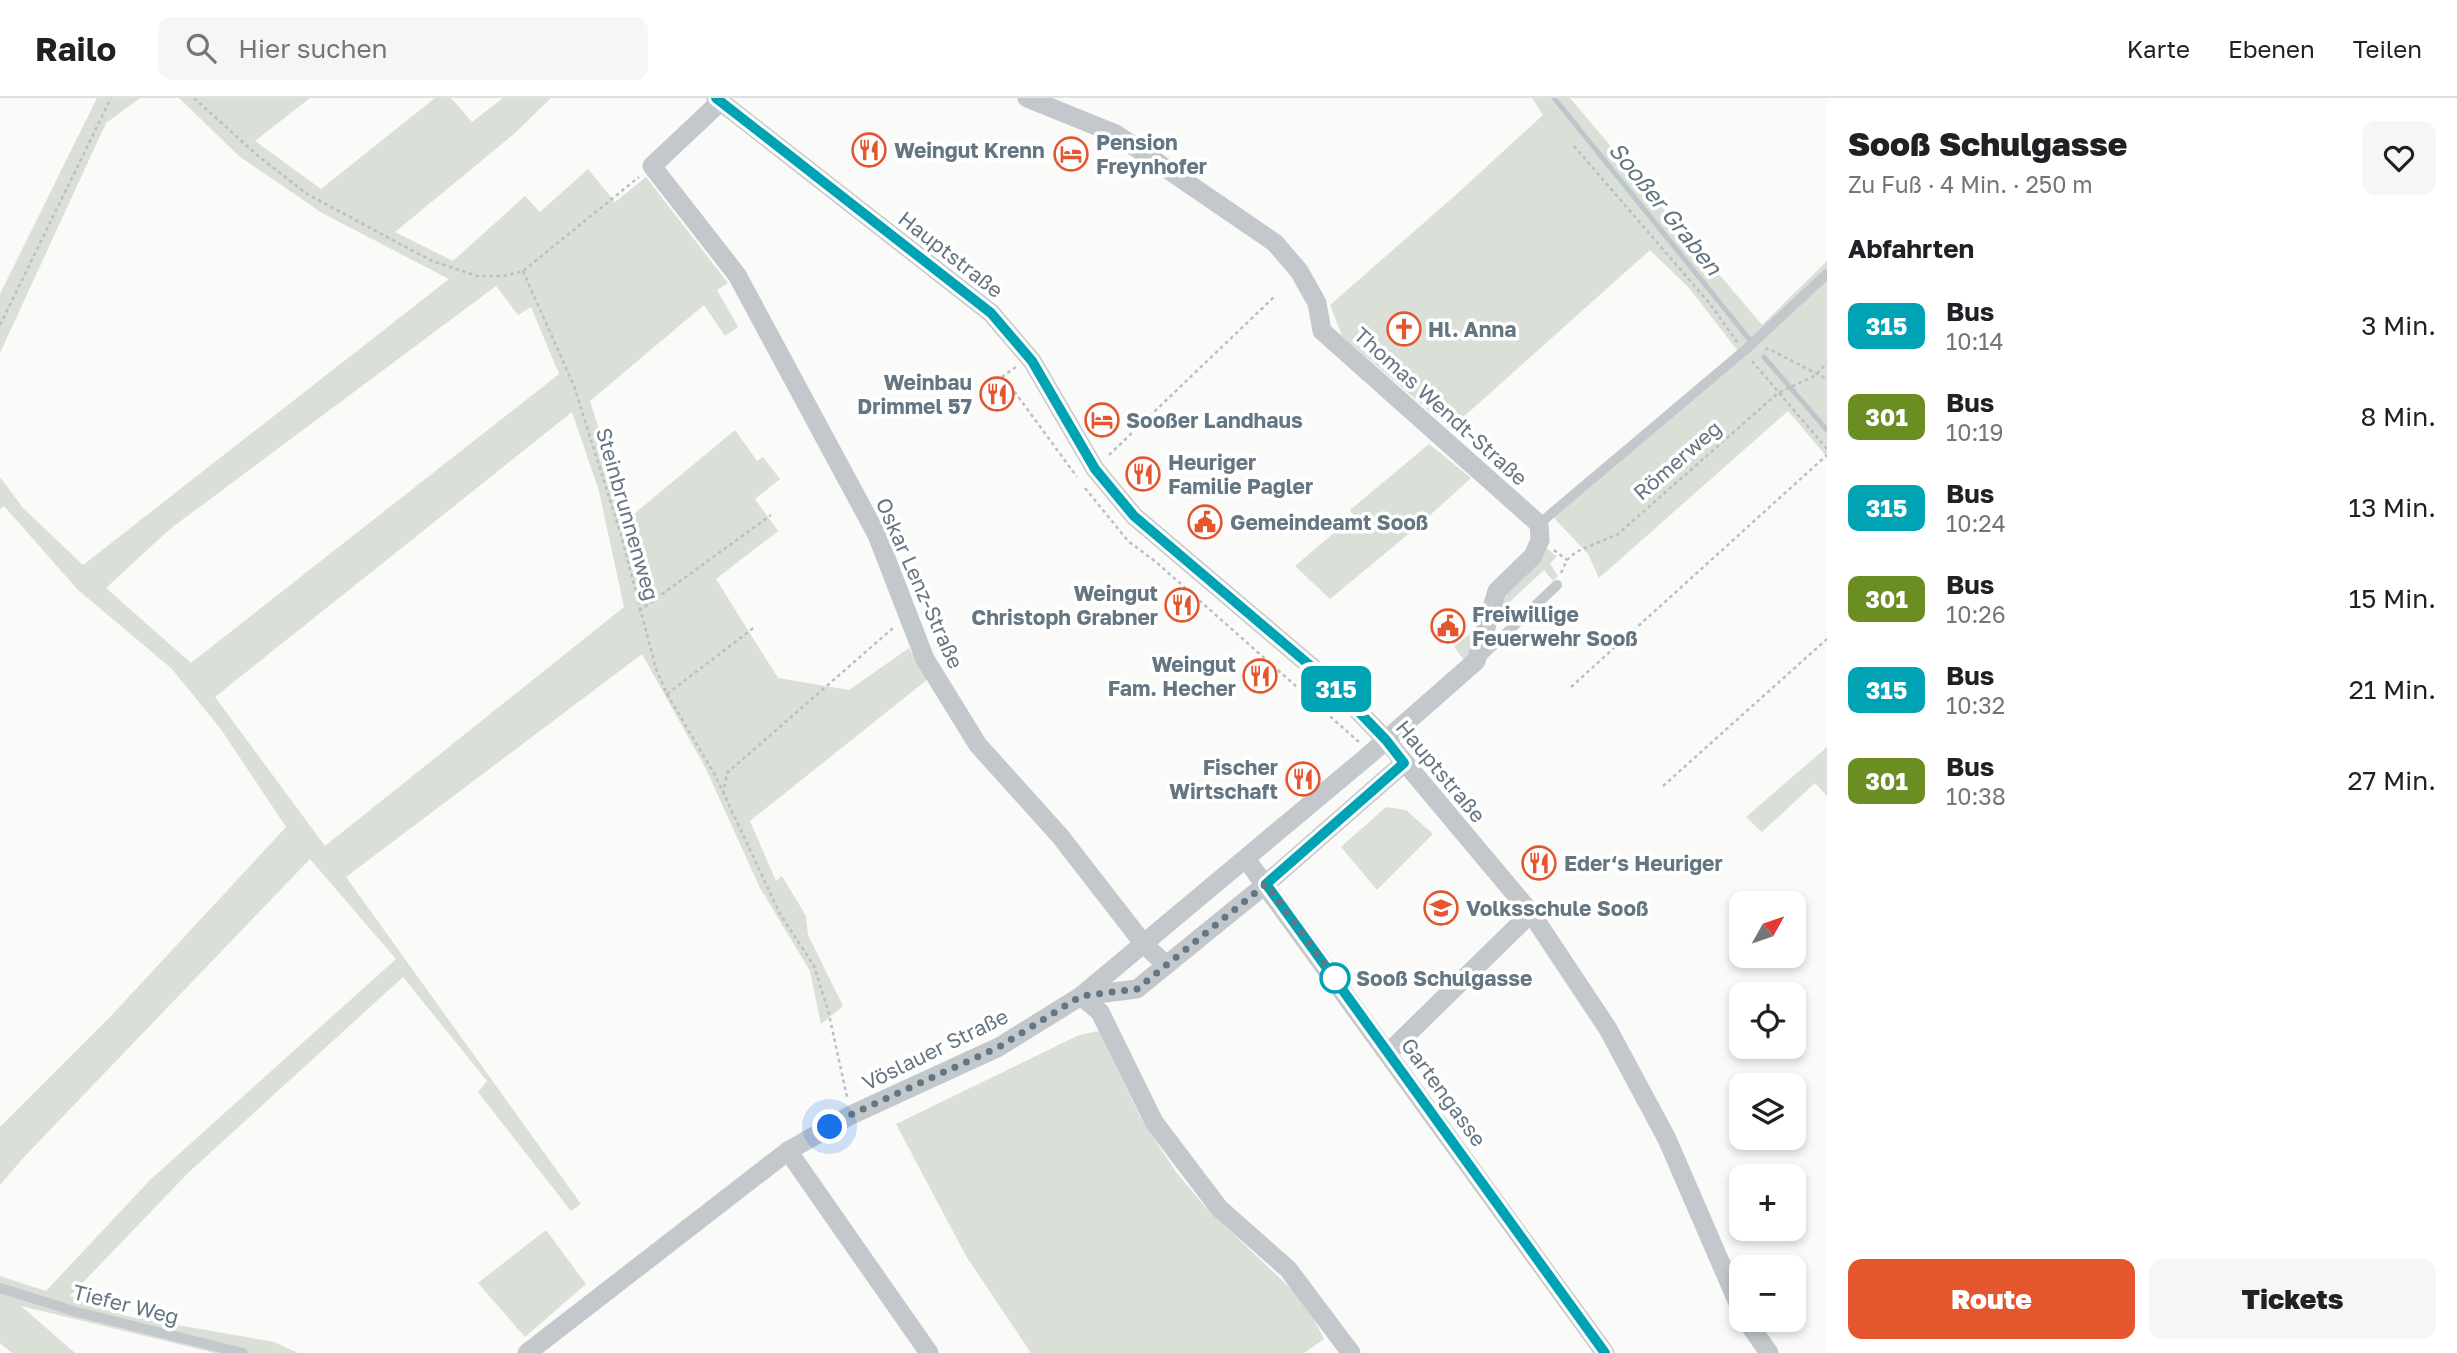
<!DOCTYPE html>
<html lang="de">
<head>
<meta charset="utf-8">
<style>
  :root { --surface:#fff; --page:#f6f6f6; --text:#202124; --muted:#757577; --line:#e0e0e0; --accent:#e4572e }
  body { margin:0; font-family:"Golos Text",sans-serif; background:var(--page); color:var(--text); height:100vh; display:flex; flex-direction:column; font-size:26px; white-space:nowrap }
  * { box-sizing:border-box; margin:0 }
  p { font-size:23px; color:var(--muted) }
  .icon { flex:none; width:38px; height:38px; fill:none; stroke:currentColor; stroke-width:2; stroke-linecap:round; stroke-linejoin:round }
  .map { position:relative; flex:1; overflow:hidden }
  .panel { display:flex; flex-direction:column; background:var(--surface); width:630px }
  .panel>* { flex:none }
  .badge { padding:0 14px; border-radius:10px; font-size:24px; line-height:46px }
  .needle { width:46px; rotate:50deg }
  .fabs { position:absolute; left:1729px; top:793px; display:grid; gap:14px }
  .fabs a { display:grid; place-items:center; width:77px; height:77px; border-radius:14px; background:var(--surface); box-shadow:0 4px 10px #0003; font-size:35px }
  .you { position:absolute; width:35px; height:35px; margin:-18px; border:5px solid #fff; border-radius:50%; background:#1a73e8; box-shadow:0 0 0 10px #1a73e833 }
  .map>.badge { position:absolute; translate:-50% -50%; box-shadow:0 0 0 4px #fff }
  h2 { padding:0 21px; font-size:26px; line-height:63px }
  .round { display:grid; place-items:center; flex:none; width:74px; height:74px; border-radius:14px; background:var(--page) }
  .headline { display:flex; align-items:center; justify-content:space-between; height:119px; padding:0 21px }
  h1 { font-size:33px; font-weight:800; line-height:52px }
  .primary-button { display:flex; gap:14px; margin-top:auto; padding:14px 21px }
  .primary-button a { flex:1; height:80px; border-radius:14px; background:var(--accent); color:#fff; font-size:28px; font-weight:800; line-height:80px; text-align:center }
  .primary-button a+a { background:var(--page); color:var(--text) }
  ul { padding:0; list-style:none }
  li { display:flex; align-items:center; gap:21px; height:91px; padding:0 21px }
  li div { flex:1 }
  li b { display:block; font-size:26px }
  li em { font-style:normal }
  li .badge { min-width:77px; font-weight:700; text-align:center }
  header { display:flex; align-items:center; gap:42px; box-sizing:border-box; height:98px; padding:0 35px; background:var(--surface); border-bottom:2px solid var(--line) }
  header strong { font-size:33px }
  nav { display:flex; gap:38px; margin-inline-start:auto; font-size:24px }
  .search { width:490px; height:63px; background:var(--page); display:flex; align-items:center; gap:18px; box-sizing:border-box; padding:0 24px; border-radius:14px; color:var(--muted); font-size:26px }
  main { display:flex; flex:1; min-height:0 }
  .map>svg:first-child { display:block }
</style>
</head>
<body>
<header>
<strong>Railo</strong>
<div class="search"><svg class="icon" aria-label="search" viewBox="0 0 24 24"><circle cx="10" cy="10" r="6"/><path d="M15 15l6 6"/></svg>Hier suchen</div>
<nav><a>Karte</a><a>Ebenen</a><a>Teilen</a></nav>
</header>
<main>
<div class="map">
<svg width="1827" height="1255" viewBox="0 0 1827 1255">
  <rect width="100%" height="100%" fill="#fafaf8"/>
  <!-- green -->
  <g fill="#dadfd7" fill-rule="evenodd">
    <path d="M97,0H140L106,25L0,255V196Z"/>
    <path d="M179,0H310L255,43L321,91L435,0H451L472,24L503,0H551L515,35L395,134L453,163L525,98L540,114L588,71L615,104L646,79L728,185L717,192L738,229L725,238L704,207L590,303L628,421L735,332L757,363L763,359L780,381L755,401L778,433L716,481L778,580L849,592L909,550L928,581L750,723L776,783L782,778L806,818L808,837L843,908L821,926L810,873L760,790L706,671L642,556L346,779L581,1106L571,1113L478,994L487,983L403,879L188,1075L70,1198L126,1218L274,1244L298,1255H215L21,1208L75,1255H12L0,1245V1178L46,1193L150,1082L396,861L310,761L24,1059L0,1087V1029L111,918L286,729L220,630L171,570L78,492L4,408L0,411V379L23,410L83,467L449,181L322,115L239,58ZM496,188L518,217L531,209L559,276L191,565L106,490L170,431ZM572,314L599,393L624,509L325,748L215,599Z"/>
    <path d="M1532,0H1570L1762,227L1827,163V359L1788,313L1599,480L1588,456L1554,420L1741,262L1737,252L1689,190L1650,152L1450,331L1342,238L1330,207L1459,94L1543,17Z"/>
    <path d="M1429,346L1471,380L1417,429L1330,501L1295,468L1354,418L1350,412Z"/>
    <path d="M1545,449L1557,458L1550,466L1558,478L1553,483L1544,472L1503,510L1511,521L1506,525L1500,524C1495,501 1531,466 1545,449Z"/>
    <path d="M1480,527L1468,559L1464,562L1454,549Z"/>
    <path d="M1827,649V698L1815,685L1762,734L1746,719Z"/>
    <path d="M1386,709L1406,712L1433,736L1377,792L1341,749Z"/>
    <path d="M1099,933L1140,1019L1176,1074L1207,1111L1305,1204L1324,1241L1304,1255H1031L966,1158L896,1026L1079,937Z"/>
    <path d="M546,1132L586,1186L525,1239L478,1185Z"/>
  </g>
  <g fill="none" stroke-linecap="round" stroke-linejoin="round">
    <!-- stream -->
    <g stroke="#bbc7cb" stroke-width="5">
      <path d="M1554,0L1750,242"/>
      <path d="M1764,259L1827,332"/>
    </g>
    <!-- path -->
    <g stroke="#bbbfc2" stroke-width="2.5" stroke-dasharray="3.5 3.5" stroke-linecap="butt">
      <path d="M194,0L257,57L307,96L430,162L477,178H504L523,173L639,79"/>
      <path d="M1574,48L1711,207L1737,244"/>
      <path d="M523,173L574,288L621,437L656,571L667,596L715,677L780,816L814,868L828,912L847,999"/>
      <path d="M0,227L111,0"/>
      <path d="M1765,251H1769L1827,281"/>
      <path d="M1752,263L1827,351"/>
      <path d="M1016,269L1003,278L1077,379"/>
      <path d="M1109,357L1274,199"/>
      <path d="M1085,390L1128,443L1156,464L1359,644"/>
      <path d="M1554,452L1567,462"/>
      <path d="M1561,475L1567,462L1576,454L1618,436L1778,295L1816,277L1827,265"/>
      <path d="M639,513L771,417"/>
      <path d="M1571,589L1827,357"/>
      <path d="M667,596L756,528"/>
      <path d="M1663,688L1827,541"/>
      <path d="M723,696L727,675L893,530"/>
    </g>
    <!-- lane -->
    <g stroke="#c3c8cc" stroke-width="10">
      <path d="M1539,426L1744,253L1827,176"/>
      <path d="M1482,558L1557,487"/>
      <path d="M0,1190L77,1214L243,1255"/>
    </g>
    <!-- street -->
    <g stroke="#c3c8cc" stroke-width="19">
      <path d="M716,0L991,215L1032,263L1095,371L1134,418L1333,587L1386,642L1531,815L1608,931L1667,1041L1741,1212"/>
      <path d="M720,4L652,68L737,177L877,437L925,561L978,647L1060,738L1143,845L1165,866"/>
      <path d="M1246,761L1605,1255"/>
      <path d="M1081,898L1100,914L1154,1024L1219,1110L1288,1171L1351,1255"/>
      <path d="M1081,898L1137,891L1266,786L1404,665"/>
      <path d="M1388,955L1531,815"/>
      <path d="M788,1053L929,1255"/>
      <path d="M1746,1222L1769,1255"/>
      <path d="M527,1255L788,1053L851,1017L999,949L1081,898L1369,657L1476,563L1497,493L1533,458L1540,442L1539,426L1322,233L1317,205L1299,173L1275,145L1116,36L1027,0"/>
    </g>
  </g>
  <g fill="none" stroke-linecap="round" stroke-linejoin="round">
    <defs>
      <path id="line" d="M716,0L991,215L1032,263L1095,371L1134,418L1333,587L1386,642L1404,665L1266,786L1605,1255"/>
    </defs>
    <!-- line casing -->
    <use href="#line" stroke="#fff" stroke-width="16"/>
    <!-- line -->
    <use href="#line" stroke="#00a3b4" stroke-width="10"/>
    <!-- walk -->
    <path stroke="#657683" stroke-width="7" stroke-dasharray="0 12.6" d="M830,1029L850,1017L999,949L1081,898L1137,891L1266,786L1335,880"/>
  </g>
  <!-- icons -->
  <defs>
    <symbol id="restaurant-ring" viewBox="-11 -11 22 22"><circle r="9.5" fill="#fff" stroke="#e4572e" stroke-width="1.5"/><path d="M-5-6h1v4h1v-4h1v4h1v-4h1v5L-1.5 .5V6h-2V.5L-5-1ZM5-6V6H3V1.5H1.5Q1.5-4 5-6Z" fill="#e4572e"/></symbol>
    <symbol id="hotel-ring" viewBox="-11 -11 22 22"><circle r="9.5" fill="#fff" stroke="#e4572e" stroke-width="1.5"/><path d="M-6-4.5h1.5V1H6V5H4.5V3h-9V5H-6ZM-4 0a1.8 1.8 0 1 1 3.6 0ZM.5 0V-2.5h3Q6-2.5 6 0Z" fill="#e4572e"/></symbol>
    <symbol id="church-ring" viewBox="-11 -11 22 22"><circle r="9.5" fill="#fff" stroke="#e4572e" stroke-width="1.5"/><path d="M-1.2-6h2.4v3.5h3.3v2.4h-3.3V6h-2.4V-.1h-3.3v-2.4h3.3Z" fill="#e4572e"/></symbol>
    <symbol id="civic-ring" viewBox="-11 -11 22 22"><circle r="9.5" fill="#fff" stroke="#e4572e" stroke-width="1.5"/><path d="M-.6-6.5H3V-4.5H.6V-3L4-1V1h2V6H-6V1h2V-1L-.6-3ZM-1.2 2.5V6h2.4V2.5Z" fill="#e4572e"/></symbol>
    <symbol id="school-ring" viewBox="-11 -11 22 22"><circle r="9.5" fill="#fff" stroke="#e4572e" stroke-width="1.5"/><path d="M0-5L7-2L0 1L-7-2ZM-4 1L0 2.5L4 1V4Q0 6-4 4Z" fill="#e4572e"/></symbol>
  </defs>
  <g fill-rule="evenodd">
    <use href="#restaurant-ring" x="850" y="33" width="38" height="38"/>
    <use href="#hotel-ring" x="1052" y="37" width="38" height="38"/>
    <use href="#church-ring" x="1385" y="212" width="38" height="38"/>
    <use href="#restaurant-ring" x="978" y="277" width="38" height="38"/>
    <use href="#hotel-ring" x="1083" y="303" width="38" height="38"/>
    <use href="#restaurant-ring" x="1124" y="357" width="38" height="38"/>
    <use href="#civic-ring" x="1186" y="405" width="38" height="38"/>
    <use href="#restaurant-ring" x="1163" y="488" width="38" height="38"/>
    <use href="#civic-ring" x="1429" y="509" width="38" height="38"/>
    <use href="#restaurant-ring" x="1241" y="559" width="38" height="38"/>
    <use href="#restaurant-ring" x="1284" y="662" width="38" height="38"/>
    <use href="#restaurant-ring" x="1520" y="746" width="38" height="38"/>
    <use href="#school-ring" x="1422" y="791" width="38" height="38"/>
  </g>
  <!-- markers -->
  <circle fill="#fff" stroke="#00a3b4" stroke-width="3.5" cx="1335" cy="880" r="14"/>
  <g text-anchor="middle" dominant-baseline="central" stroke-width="7" stroke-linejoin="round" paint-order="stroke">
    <!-- poi labels -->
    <g font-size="21" font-weight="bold" fill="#657683" stroke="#fff" text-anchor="start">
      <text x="1096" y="44">Pension<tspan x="1096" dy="24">Freynhofer</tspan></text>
      <text x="894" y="52">Weingut Krenn</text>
      <text x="1428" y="231">Hl. Anna</text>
      <text x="972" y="284" text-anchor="end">Weinbau<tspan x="972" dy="24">Drimmel 57</tspan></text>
      <text x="1126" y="322">Sooßer Landhaus</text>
      <text x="1168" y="364">Heuriger<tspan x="1168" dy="24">Familie Pagler</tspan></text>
      <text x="1230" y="424">Gemeindeamt Sooß</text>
      <text x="1158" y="495" text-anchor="end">Weingut<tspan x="1158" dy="24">Christoph Grabner</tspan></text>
      <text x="1472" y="516">Freiwillige<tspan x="1472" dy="24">Feuerwehr Sooß</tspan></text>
      <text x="1236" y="566" text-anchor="end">Weingut<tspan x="1236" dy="24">Fam. Hecher</tspan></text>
      <text x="1278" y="669" text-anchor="end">Fischer<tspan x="1278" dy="24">Wirtschaft</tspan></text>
      <text x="1564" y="765">Eder‘s Heuriger</text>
      <text x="1466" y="810">Volksschule Sooß</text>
    </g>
    <!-- street labels -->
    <g font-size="21" fill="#657683" stroke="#fff">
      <text transform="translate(951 156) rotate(38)">Hauptstraße</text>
      <text transform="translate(1441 308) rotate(42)">Thomas Wendt-Straße</text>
      <text transform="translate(1677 362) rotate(-41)">Römerweg</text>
      <text transform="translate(628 416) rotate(74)">Steinbrunnenweg</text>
      <text transform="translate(920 485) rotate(66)">Oskar Lenz-Straße</text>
      <text transform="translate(1441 673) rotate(50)">Hauptstraße</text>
      <text transform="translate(935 951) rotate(-26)">Vöslauer Straße</text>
      <text transform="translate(1444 994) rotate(54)">Gartengasse</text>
      <text transform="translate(126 1206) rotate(14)">Tiefer Weg</text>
    </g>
    <!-- stop labels -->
    <g font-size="21" font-weight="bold" fill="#657683" stroke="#fff" text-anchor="start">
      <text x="1356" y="880">Sooß Schulgasse</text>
    </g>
    <!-- water labels -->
    <g font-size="23" font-style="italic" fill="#60757c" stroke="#fff">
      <text transform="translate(1666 110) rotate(51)">Sooßer Graben</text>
    </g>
  </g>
</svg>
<div class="fabs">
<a><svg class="needle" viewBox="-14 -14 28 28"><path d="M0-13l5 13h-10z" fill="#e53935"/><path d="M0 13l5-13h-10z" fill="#757577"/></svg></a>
<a><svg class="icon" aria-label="locate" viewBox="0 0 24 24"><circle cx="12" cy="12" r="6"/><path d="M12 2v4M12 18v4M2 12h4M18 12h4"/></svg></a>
<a><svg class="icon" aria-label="layers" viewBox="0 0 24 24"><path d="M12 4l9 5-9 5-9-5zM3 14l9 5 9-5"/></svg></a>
<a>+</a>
<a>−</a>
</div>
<div class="you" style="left:830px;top:1029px"></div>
<b class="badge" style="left:1336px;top:591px;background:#00a3b4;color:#fff">315</b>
</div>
<section class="panel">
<div class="headline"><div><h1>Sooß Schulgasse</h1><p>Zu Fuß · 4 Min. · 250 m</p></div><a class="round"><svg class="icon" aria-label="heart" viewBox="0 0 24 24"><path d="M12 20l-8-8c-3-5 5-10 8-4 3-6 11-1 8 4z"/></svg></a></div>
<h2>Abfahrten</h2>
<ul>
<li><span class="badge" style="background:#00a3b4;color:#fff">315</span><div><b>Bus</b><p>10:14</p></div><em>3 Min.</em></li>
<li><span class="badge" style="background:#6b8e23;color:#fff">301</span><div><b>Bus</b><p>10:19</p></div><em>8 Min.</em></li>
<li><span class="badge" style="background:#00a3b4;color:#fff">315</span><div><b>Bus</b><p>10:24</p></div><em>13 Min.</em></li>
<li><span class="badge" style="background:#6b8e23;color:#fff">301</span><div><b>Bus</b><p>10:26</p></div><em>15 Min.</em></li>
<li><span class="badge" style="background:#00a3b4;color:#fff">315</span><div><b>Bus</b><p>10:32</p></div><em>21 Min.</em></li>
<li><span class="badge" style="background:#6b8e23;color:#fff">301</span><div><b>Bus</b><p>10:38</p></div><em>27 Min.</em></li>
</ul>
<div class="primary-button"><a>Route</a><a>Tickets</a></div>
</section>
</main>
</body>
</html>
